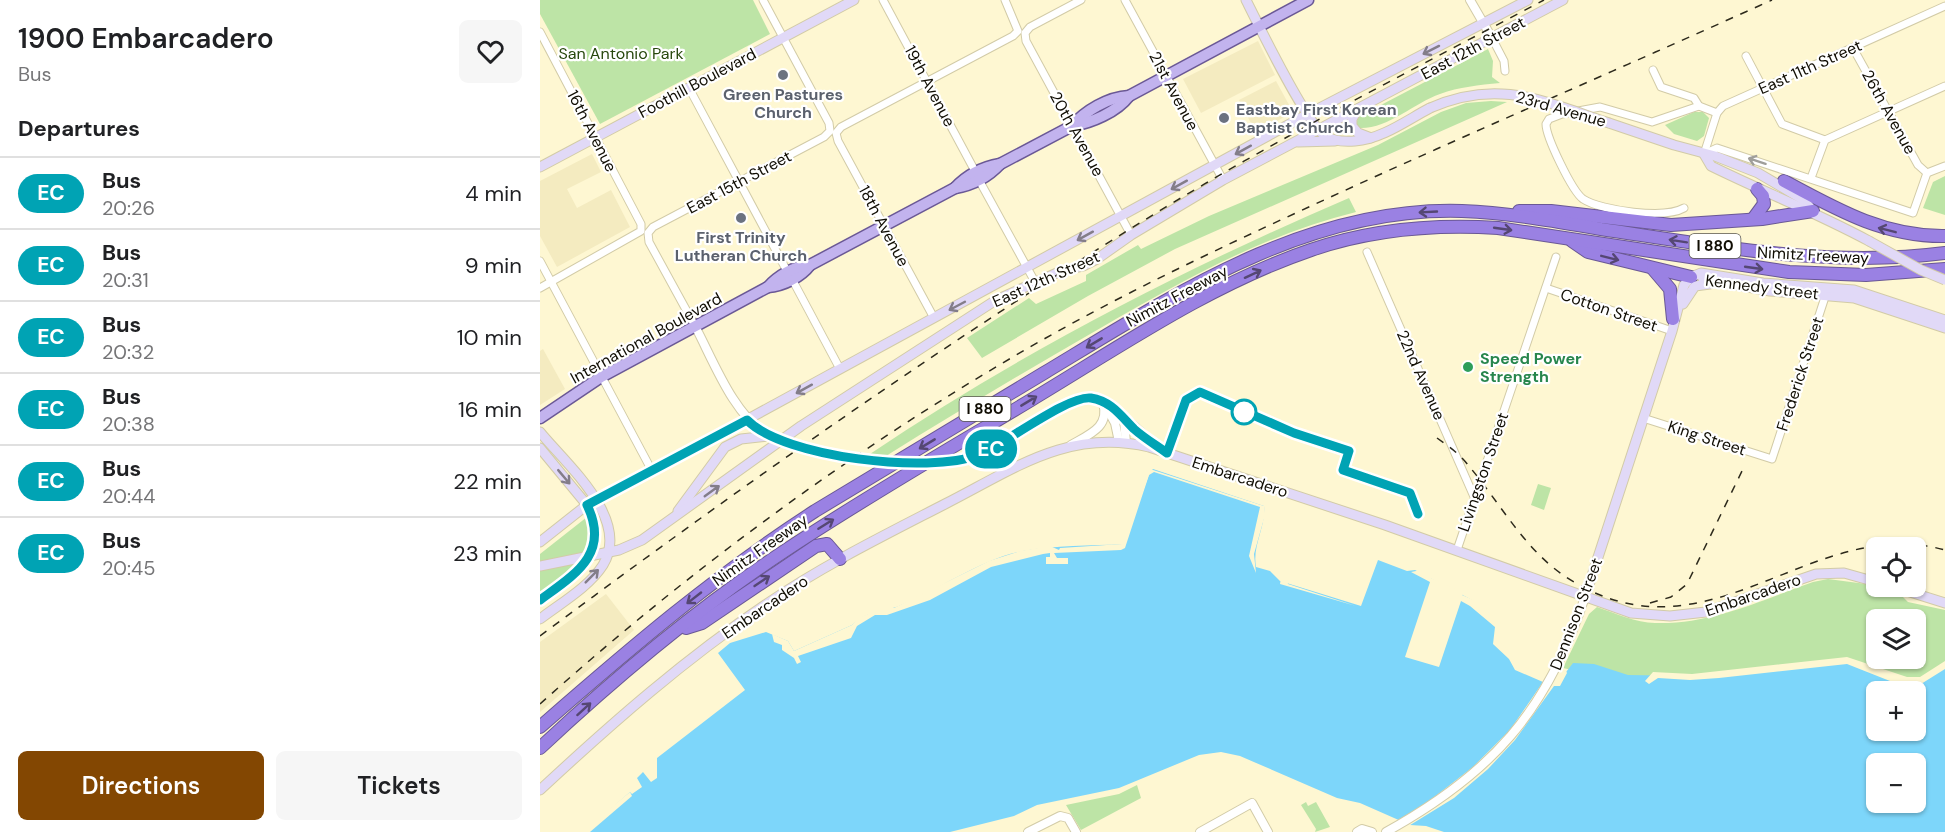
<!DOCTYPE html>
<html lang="en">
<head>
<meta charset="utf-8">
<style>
  :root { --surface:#fff; --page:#f6f6f6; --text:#202124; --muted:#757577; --line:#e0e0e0; --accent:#834702 }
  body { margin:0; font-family:"DM Sans",sans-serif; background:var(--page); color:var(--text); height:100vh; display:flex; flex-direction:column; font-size:22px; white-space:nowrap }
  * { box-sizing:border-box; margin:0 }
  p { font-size:20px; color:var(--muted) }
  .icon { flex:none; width:33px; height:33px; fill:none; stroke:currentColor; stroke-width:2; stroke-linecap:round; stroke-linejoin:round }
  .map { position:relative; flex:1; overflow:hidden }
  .side { display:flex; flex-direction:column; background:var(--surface); width:540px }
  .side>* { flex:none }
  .badge { padding:0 12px; border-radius:20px; font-size:21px; line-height:39px }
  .buttons { position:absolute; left:1326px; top:537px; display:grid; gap:12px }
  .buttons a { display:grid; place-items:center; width:60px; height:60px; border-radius:9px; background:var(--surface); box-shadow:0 2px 4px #0004; font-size:30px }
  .map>.badge { position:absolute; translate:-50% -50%; box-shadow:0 0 0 3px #fff }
  h2 { padding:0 18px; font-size:22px; line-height:54px }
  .round { display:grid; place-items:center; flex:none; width:63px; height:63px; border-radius:9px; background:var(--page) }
  .head { display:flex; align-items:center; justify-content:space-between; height:102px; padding:0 18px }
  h1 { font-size:28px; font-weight:600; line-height:45px }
  .button { display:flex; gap:12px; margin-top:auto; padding:12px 18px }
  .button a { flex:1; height:69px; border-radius:9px; background:var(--accent); color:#fff; font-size:24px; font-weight:600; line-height:69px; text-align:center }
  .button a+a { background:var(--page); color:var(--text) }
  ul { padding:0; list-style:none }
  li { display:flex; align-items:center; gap:18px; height:72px; padding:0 18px; border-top:2px solid var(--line) }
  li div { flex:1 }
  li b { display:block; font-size:22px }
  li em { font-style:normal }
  li .badge { min-width:66px; font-weight:700; text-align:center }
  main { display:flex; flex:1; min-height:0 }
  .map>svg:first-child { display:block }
</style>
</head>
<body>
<main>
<section class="side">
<div class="head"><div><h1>1900 Embarcadero</h1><p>Bus</p></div><a class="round"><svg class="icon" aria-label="heart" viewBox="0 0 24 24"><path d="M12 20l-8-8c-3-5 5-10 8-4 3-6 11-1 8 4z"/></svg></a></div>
<h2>Departures</h2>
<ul>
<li><span class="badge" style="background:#00a3b4;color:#fff">EC</span><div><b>Bus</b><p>20:26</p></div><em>4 min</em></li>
<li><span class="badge" style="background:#00a3b4;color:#fff">EC</span><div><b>Bus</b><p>20:31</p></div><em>9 min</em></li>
<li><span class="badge" style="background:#00a3b4;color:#fff">EC</span><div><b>Bus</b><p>20:32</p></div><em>10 min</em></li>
<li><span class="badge" style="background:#00a3b4;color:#fff">EC</span><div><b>Bus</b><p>20:38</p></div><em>16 min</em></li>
<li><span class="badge" style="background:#00a3b4;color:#fff">EC</span><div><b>Bus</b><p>20:44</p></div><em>22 min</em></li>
<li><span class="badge" style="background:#00a3b4;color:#fff">EC</span><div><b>Bus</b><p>20:45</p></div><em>23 min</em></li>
</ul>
<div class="button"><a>Directions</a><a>Tickets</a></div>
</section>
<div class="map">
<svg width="1405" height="832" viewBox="0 0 1405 832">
  <rect width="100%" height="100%" fill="#fef7d2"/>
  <!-- built -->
  <g fill="#f4ebc0">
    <path d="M718,41L735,75L661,113L643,79Z"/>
    <path d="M736,81L753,112L716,133L699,100Z"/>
    <path d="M52,154L61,172L27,189L37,208L71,190L90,227L17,267L0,236V181Z"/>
    <path d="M3,349L25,389L0,405V351Z"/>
    <path d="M66,594L94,630L0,712V642Z"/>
  </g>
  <!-- green -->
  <g fill="#bde4a6" fill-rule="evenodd">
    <path d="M0,0H213L230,34L60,124L0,14Z"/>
    <path d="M948,49L953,61L952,77L960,83C939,85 919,87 900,94C874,103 847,130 818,128L816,126L818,117Z"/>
    <path d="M951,101L967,102L635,249L548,296L442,358L427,338L489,298L496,304L546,281V275L598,245L601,249L669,216L838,145L901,112L926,103Z"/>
    <path d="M1154,112H1163L1169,118L1164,136L1157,141L1134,134L1125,125Z"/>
    <path d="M1405,176V215L1383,208L1393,182Z"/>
    <path d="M809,198L816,212C724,235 645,279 564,326C491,368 418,411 346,456L330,454C480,353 643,269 809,198Z"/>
    <path d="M998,484L1011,488L1004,510L991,505Z"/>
    <path d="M47,517C53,561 31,571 0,594V554Z"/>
    <path d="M1288,579L1326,584L1361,595L1368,602L1405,610V664L1379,680L1109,687L1023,668L1049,614L1057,607C1075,613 1096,623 1115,623C1170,625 1222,600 1273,582ZM1336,620H1376V658H1336Z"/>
    <path d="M597,785L601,798L541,830L526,805L579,794Z"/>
    <path d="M766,802L768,806L776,802L790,827L775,832L776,829L761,805Z"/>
  </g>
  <!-- water -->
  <path fill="#7dd6fa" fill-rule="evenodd" d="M613,469L724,506C726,527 712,545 716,567L730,571L740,581L821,606L838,560L867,571L875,570L934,601L959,625L956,641C976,665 988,681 1023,676L1033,663L1054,664L1088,675L1152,676L1308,660L1357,679L1379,680L1405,664V832H904L886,826L870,825L820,803L797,798L700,756L681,752L659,755L579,788L497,805L474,816L410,832H44L90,792L92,794L102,787L97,778L103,772L111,782L117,778V758L205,690L178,653L190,643L226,632L248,641L254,651L312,625C326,610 344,613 361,605C400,589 443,558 483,551C515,545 551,546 584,544L610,472ZM1336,692H1376V730H1336ZM1336,764H1376V802H1336Z"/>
  <!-- pier -->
  <g fill="#fef7d2">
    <path d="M610,469L724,506L725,515L714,554L716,573L709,556L720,507L614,472L609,475L585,548L581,550L514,553L517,558H528V564H506V557H510V553L503,554L451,567L390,600L347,615H335L317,626L311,638L258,656L261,662L257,664L254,658L242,650V645L234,642L232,634L248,641L254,651L312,625L318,618L343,608H354L449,561L480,551L510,546L519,550L520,548L582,544L603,477Z"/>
    <path d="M881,570L892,575L891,578L923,592L922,595L936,601L961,623L959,640L981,666L1007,675L1021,673L1025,669L1027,673L1020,686H1014L975,740L948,769L914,798L867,827L855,822L888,802L933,767L970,730L1003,682L975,670L969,659L953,644L955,627L930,606L921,601L899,667L865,657L890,582L871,572Z"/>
    <path d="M741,578L747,580L748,584L816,606L740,584Z"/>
    <path d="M1307,657L1367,677H1380L1405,661V669L1381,684V690L1376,694L1379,687L1377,683H1370L1366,688L1368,682L1355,683L1307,664L1179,678L1150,680L1118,678L1109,684L1105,681L1113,672L1152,674Z"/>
    <path d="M90,792L92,796L50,832H41Z"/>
  </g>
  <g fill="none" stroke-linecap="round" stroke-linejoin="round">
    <defs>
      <g id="minor">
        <path d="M343,0L436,173"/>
        <path d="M541,0L490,27L485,33L486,41L591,235"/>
        <path d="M585,0L683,180"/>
        <path d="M0,32L101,224V231L0,288"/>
        <path d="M952,38L964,61L965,71"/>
        <path d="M1313,48L1378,165L1387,173"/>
        <path d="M1206,56L1242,124L1285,140"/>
        <path d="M1113,70L1121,87L1154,98L1159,106L1177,113"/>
        <path d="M149,88L248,273"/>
        <path d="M1164,154L1177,113L1183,106L1405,6"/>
        <path d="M1164,154L1177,148L1373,213L1387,173L1405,166"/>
        <path d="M1271,178L1285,140L1405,86"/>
        <path d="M439,180L495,282"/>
        <path d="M1144,208C1125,219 1062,211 1043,199C1032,191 1006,137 1006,124L1009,119L1022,114L1060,107L1112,122L1159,106"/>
        <path d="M827,252L935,499"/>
        <path d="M0,261L111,469"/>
        <path d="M252,279L300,369"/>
        <path d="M1006,288L1132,331"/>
        <path d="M394,318L298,141L296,133L301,127L473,36L478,31L465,0"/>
        <path d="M155,326L109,242L108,233L113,227L284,137L290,131L289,123L223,0"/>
        <path d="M1103,418L1232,459L1286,294"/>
        <path d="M917,550L1016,257"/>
      </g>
      <g id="tertiary">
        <path d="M930,0L952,38"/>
        <path d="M155,326C174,362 193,414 228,436"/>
        <path d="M565,405L575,423L579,442"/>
        <path d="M505,418C515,412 526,403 538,399C567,391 598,434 622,449"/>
        <path d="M584,420L586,443"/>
        <path d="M531,445C550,434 570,427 563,403"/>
        <path d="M488,832L520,816L528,818L536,832"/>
        <path d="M660,832L712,803L728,832"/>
        <path d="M817,832L822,829L832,832"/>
        <path d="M846,832C951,774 1007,712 1045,597"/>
      </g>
      <g id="secondary">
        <path d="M706,0C719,26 765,121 784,135C793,141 805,142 815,141C842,139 867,120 890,108"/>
        <path d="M818,109L812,119V126L818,133L831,138"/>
        <path d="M1069,123L1134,145L1175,156L1218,173L1264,200L1273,211"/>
        <path d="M758,142L795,141"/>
        <path d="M1164,154L1171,166C1224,192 1277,213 1329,241"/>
        <path d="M0,167L314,0"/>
        <path d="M1163,279L1230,291L1314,298L1405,328"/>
        <path d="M1143,304L1155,286L1170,284"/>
        <path d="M0,432C27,465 91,519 63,565C49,587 21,603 0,619"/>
        <path d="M0,448L47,505C71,554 34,575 0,600"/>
        <path d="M138,511L185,447L201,439L228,436"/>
        <path d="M0,542L43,508L96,478L199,424L768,114L988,0"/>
        <path d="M0,566L79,550L102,540L261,426L456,300L519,272L543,266L557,259L591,235L683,180L1023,0"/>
        <path d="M1351,586L1405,603"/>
        <path d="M1045,597L1132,331L1144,285L1151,277L1161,273L1223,283L1314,290L1405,320"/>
        <path d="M0,790C72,723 146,658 228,603C284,565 345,535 405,504C474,469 528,428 609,447L845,525L1091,613L1130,616L1166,612L1276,574L1304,573L1336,582"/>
      </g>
      <g id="primary">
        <path d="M532,126C545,111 568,97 589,96L768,0"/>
        <path d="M415,188C427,175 443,167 460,164L532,126C551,123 577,112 589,96"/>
        <path d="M228,287C243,286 261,277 270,265"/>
        <path d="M0,418L61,377L228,287C238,276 254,266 270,265L415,188C432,185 448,177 460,164"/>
      </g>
      <g id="motorway">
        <path d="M1244,181C1296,209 1344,237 1405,236"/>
        <path d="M979,211H1011L1131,225L1222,219L1273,211"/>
        <path d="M1213,219L1224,204L1223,196L1217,189"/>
        <path d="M1032,241L1048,252L1151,277"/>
        <path d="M1113,269L1130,289L1133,319"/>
        <path d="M146,628L162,623L276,546L287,544L300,559"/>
        <path d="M0,727C88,650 177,574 275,511C352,465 428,419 504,373C632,296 767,206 922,211C969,213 1015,221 1061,229C1175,246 1289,268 1405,253"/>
        <path d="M0,748C76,677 157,609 243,552C324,498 408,450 491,400C581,346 671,284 771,250C832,229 894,224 958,228L1249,272L1326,275L1405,269"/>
      </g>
    </defs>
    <!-- minor casing -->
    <use href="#minor" stroke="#d2cba7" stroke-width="9"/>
    <!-- tertiary casing -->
    <use href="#tertiary" stroke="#d2cba7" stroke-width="10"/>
    <!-- secondary casing -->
    <use href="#secondary" stroke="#d2cba7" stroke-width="11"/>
    <!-- primary casing -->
    <use href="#primary" stroke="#6a5895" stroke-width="13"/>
    <!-- motorway casing -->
    <use href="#motorway" stroke="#6a5895" stroke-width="14"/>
    <!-- minor -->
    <use href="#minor" stroke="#fff" stroke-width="7"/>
    <!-- tertiary -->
    <use href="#tertiary" stroke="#fff" stroke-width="8"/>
    <!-- secondary -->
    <use href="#secondary" stroke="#e1d9f7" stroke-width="9"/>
    <!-- primary -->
    <use href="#primary" stroke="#c2b3ee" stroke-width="10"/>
    <!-- motorway -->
    <use href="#motorway" stroke="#9a81e3" stroke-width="12"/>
    <!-- rail -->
    <g stroke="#2d2a1c" stroke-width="1.5" stroke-dasharray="8 8" stroke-linecap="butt">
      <path d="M897,438C908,446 920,454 928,465C962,505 987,555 1034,582C1171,664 1273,513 1405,550"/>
      <path d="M1110,603L1131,597L1147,584L1202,471"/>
      <path d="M0,636C200,487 404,343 616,213C742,136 874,69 1004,0"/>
      <path d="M0,704C155,565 323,442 504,339C610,279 721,229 832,178C965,118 1099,60 1232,0"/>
    </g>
    <defs>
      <path id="tertiary-bridge" d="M228,436C269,455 379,472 423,460C453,452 479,433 505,418"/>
      <g id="secondary-bridge">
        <path d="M890,108C958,78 1003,101 1069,123"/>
        <path d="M1329,241L1381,270L1405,280"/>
      </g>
    </defs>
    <!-- tertiary-bridge casing -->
    <use href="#tertiary-bridge" stroke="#d2cba7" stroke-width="10" stroke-linecap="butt"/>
    <!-- secondary-bridge casing -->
    <use href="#secondary-bridge" stroke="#d2cba7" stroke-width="11" stroke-linecap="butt"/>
    <!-- tertiary-bridge -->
    <use href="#tertiary-bridge" stroke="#fff" stroke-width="8"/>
    <!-- secondary-bridge -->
    <use href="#secondary-bridge" stroke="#e1d9f7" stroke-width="9"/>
  </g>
  <!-- one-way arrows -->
  <defs><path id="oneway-shaft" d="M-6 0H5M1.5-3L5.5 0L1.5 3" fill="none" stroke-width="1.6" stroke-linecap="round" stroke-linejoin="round" transform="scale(1.5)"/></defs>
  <g stroke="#837d89">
    <use href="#oneway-shaft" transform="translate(891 50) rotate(153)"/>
    <use href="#oneway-shaft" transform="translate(703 150) rotate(151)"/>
    <use href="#oneway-shaft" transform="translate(639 185) rotate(151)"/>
    <use href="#oneway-shaft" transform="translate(545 236) rotate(151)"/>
    <use href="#oneway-shaft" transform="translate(417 306) rotate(152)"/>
    <use href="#oneway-shaft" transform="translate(264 389) rotate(151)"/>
    <use href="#oneway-shaft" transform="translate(24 477) rotate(50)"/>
    <use href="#oneway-shaft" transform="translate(172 491) rotate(-36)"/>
    <use href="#oneway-shaft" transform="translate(52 576) rotate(-45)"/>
  </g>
  <use stroke="#9f9e9a" href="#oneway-shaft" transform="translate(1217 161) rotate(-162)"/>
  <g stroke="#554773">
    <use href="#oneway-shaft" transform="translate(888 212) rotate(177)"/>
    <use href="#oneway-shaft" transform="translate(963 229) rotate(8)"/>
    <use href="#oneway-shaft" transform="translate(1347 230) rotate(-166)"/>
    <use href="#oneway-shaft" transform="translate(1138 241) rotate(-171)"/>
    <use href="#oneway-shaft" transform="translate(1070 258) rotate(14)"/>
    <use href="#oneway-shaft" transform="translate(1214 268) rotate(8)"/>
    <use href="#oneway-shaft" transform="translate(713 274) rotate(-25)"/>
    <use href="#oneway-shaft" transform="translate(554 343) rotate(149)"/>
    <use href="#oneway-shaft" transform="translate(489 401) rotate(-31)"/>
    <use href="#oneway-shaft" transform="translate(387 444) rotate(149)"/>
    <use href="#oneway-shaft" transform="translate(286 524) rotate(-32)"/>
    <use href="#oneway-shaft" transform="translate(222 581) rotate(-34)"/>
    <use href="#oneway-shaft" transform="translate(154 598) rotate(142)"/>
    <use href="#oneway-shaft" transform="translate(44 709) rotate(-42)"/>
  </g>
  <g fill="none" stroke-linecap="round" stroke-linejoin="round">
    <defs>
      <path id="line" d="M0,600C34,575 71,554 47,505L207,420C244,458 390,474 438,455C465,444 528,395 551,398C571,401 581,416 594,429C604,438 616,445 627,453L646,400L660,392L754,433L809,451L803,470L870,493L878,514"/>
    </defs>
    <!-- line casing -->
    <use href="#line" stroke="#fff" stroke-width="14"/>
    <!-- line -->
    <use href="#line" stroke="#00a3b4" stroke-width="9"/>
  </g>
  <!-- markers -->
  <g fill="#6b7280" stroke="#fff" stroke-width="2">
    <circle cx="243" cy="75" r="6"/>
    <circle cx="684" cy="118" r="6"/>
    <circle cx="201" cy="218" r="6"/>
  </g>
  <circle fill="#2e9e5b" stroke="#fff" stroke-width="2" cx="928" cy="367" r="6"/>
  <circle fill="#fff" stroke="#00a3b4" stroke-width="3" cx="704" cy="412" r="12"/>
  <g text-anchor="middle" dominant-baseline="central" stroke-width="4.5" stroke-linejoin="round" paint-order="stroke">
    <!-- shield labels -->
    <g fill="#fff" stroke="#58564f" stroke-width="1.5">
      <rect x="1149.5" y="234" width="51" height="24" rx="4.5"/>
      <rect x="419.5" y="397" width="51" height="24" rx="4.5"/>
    </g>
    <g font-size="15" font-weight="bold" fill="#100d03">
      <text x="1175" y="246">I 880</text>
      <text x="445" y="409">I 880</text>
    </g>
    <!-- street labels -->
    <g font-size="16" fill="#100d03" stroke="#fff">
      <text transform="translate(933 48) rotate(-28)">East 12th Street</text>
      <text transform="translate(1270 67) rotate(-24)">East 11th Street</text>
      <text transform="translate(157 83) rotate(-28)">Foothill Boulevard</text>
      <text transform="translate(390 86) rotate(62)">19th Avenue</text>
      <text transform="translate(634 91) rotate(62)">21st Avenue</text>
      <text transform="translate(1021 109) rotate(16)">23rd Avenue</text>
      <text transform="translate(1349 112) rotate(61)">26th Avenue</text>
      <text transform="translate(52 131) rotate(63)">16th Avenue</text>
      <text transform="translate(537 134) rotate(61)">20th Avenue</text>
      <text transform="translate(199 182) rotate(-28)">East 15th Street</text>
      <text transform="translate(344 226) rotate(62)">18th Avenue</text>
      <text transform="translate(1273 255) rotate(3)">Nimitz Freeway</text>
      <text transform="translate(506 279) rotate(-24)">East 12th Street</text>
      <text transform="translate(1222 287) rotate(7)">Kennedy Street</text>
      <text transform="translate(637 296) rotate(-28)">Nimitz Freeway</text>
      <text transform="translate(1069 310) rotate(19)">Cotton Street</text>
      <text transform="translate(106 338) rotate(-29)">International Boulevard</text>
      <text transform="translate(1260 374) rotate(-72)">Frederick Street</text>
      <text transform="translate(881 375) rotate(66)">22nd Avenue</text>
      <text transform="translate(1167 438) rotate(18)">King Street</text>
      <text transform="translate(943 472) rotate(-71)">Livingston Street</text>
      <text transform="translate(700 477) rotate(18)">Embarcadero</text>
      <text transform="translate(220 550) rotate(-35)">Nimitz Freeway</text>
      <text transform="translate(1213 595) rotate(-19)">Embarcadero</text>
      <text transform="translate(225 607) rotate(-34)">Embarcadero</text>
      <text transform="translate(1036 614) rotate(-69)">Dennison Street</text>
    </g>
    <!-- park labels -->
    <g font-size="16" fill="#27470c" stroke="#fff">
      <text x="81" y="53">San Antonio Park</text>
    </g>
    <!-- worship labels -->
    <g font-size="16" font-weight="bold" fill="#5b616d" stroke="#fff">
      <text x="243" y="94">Green Pastures<tspan x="243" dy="18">Church</tspan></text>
      <text x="696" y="109" text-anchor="start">Eastbay First Korean<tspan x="696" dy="18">Baptist Church</tspan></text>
      <text x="201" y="237">First Trinity<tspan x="201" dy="18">Lutheran Church</tspan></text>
    </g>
    <!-- leisure labels -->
    <g font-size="16" font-weight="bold" fill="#27864d" stroke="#fff" text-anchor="start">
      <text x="940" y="358">Speed Power<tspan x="940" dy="18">Strength</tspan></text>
    </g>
  </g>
</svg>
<div class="buttons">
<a><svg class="icon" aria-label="locate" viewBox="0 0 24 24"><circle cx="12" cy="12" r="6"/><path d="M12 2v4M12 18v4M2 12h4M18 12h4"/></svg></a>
<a><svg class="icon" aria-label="layers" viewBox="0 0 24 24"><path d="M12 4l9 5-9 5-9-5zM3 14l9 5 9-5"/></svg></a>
<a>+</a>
<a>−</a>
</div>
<b class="badge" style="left:451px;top:449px;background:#00a3b4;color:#fff">EC</b>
</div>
</main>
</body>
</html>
